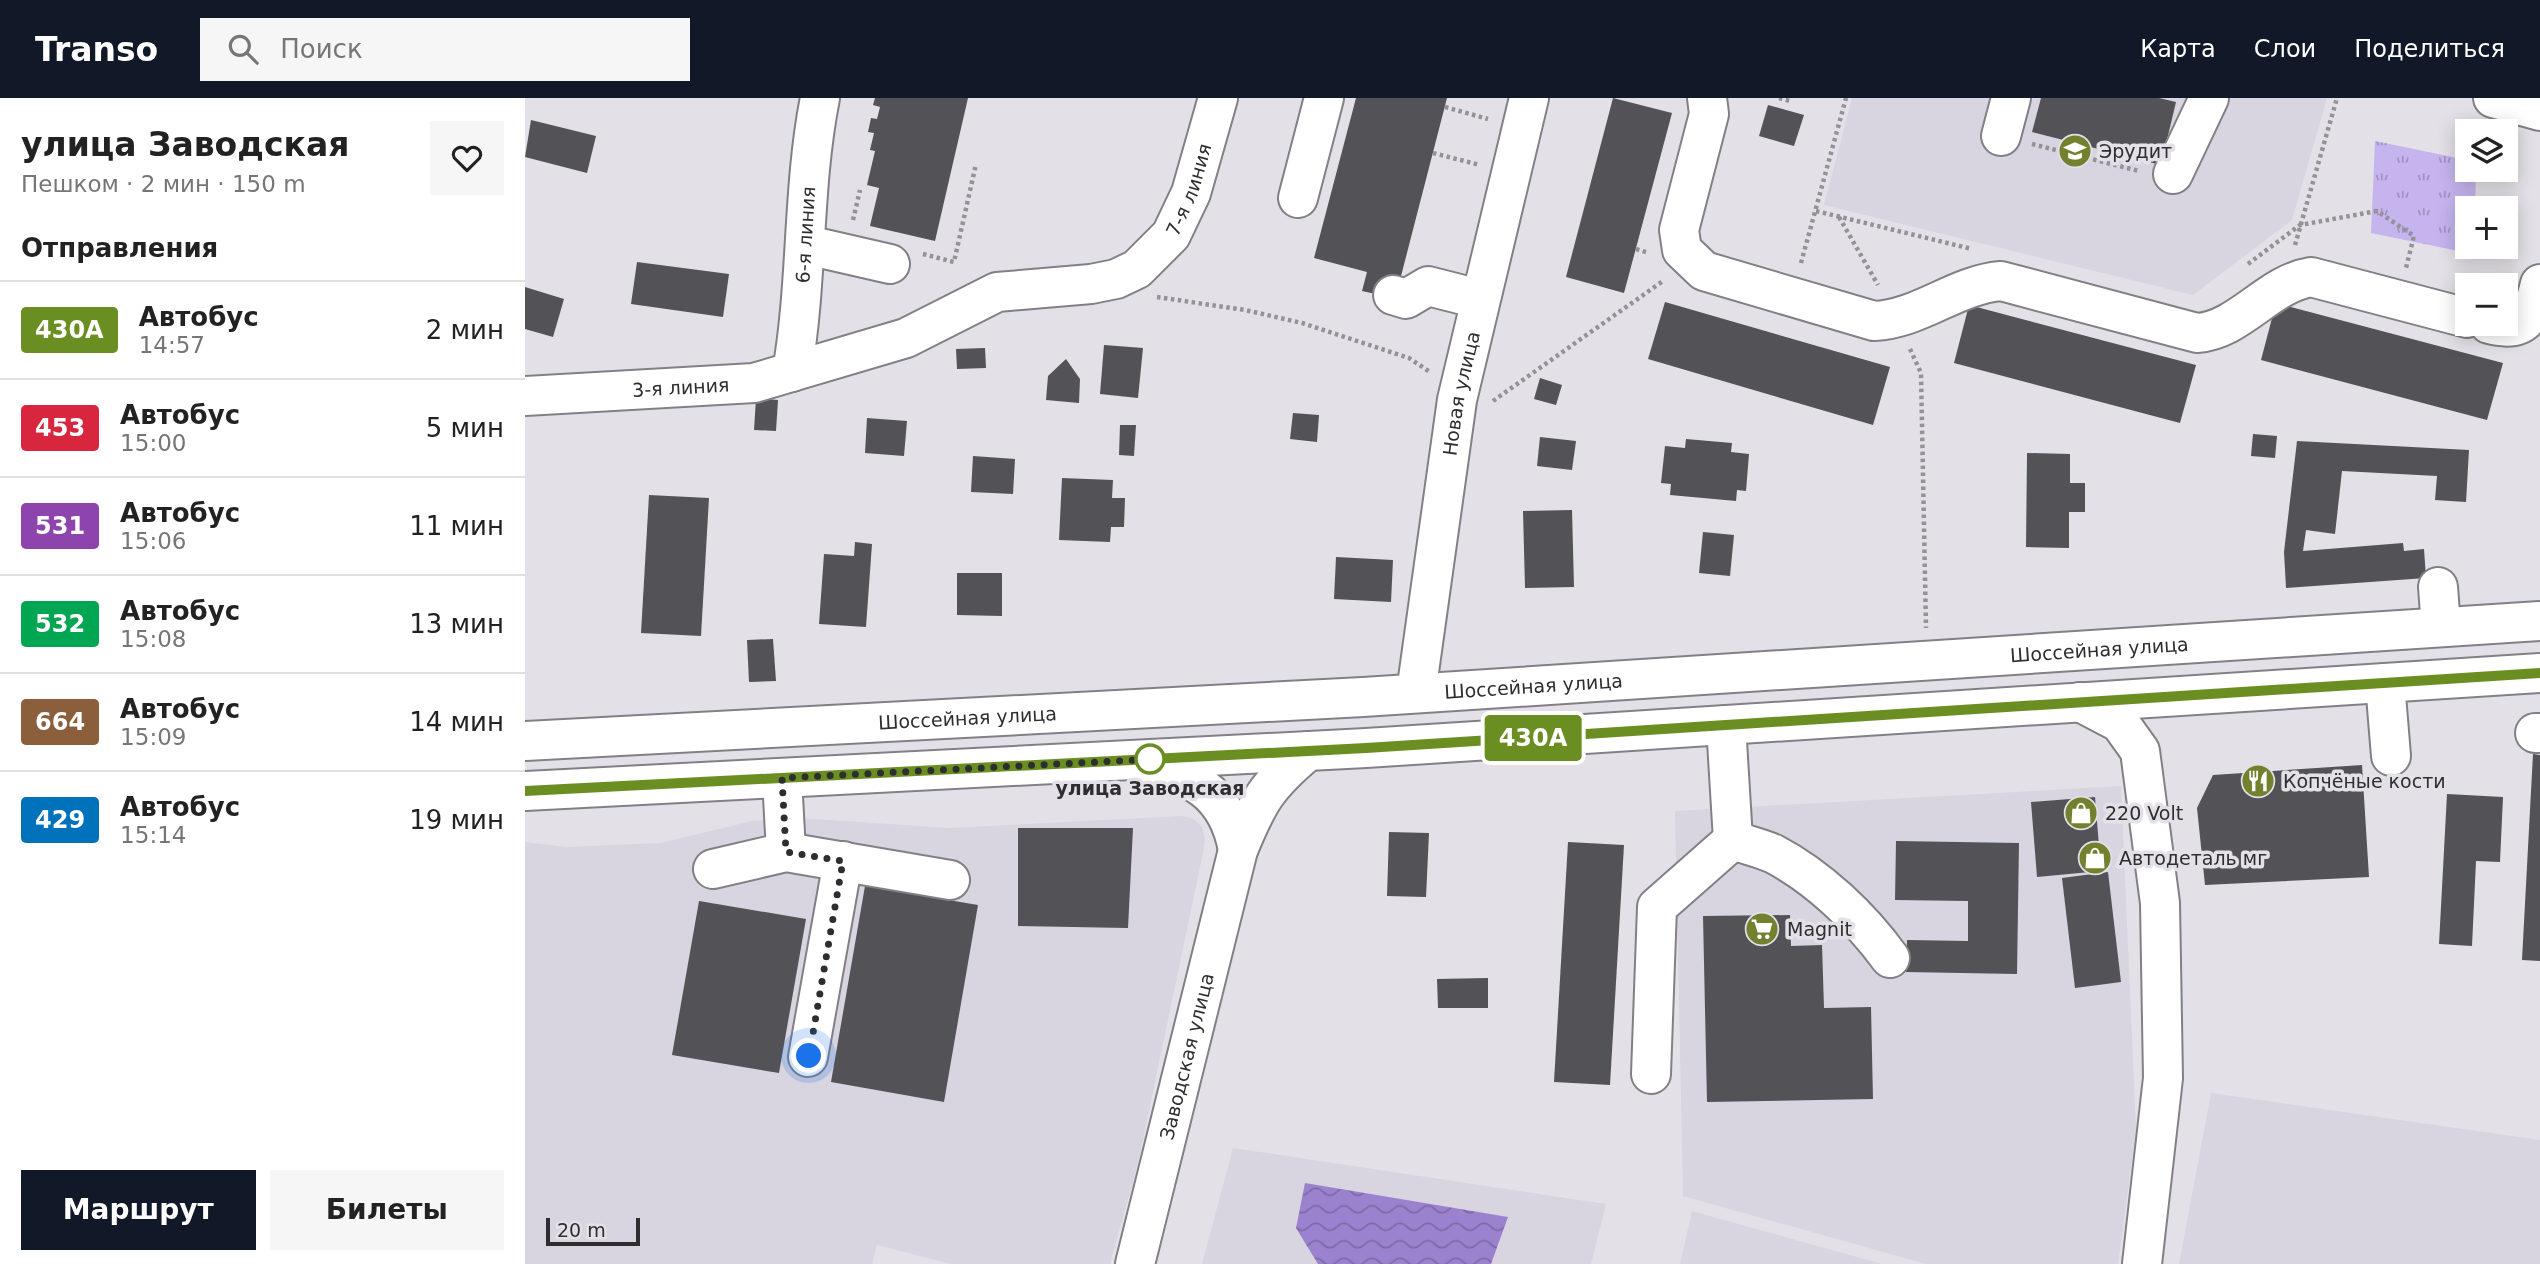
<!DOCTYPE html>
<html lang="ru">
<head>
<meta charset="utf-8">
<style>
  :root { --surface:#fff; --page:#f6f6f6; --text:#222; --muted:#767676; --line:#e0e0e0; --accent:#111827 }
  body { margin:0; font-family:"DejaVu Sans",sans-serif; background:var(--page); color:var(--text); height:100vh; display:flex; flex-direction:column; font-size:26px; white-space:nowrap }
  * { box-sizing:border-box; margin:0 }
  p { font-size:23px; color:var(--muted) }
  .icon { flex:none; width:38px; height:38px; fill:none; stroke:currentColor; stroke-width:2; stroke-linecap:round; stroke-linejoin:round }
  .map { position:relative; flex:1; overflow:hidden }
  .details { display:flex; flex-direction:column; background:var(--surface); width:525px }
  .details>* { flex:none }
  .badge { padding:0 14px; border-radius:5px; font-size:24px; line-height:46px }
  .fabs { position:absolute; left:1930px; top:21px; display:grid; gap:14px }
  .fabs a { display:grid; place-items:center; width:63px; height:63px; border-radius:0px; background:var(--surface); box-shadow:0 4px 18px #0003; font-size:35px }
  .scale { position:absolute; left:21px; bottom:18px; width:94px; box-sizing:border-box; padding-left:7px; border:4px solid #2e2d2f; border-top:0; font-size:19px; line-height:24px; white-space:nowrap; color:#2e2d2f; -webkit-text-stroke:5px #e3e1e7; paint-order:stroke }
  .you { position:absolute; width:35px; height:35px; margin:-18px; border:5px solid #fff; border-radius:50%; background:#1a73e8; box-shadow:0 0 0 10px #1a73e833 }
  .map>.badge { position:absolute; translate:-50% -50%; box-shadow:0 0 0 4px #fff }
  h2 { padding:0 21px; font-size:26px; line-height:63px }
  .round { display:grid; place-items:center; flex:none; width:74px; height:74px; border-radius:0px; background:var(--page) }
  .overview { display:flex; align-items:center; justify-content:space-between; height:119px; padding:0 21px }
  h1 { font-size:33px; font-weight:700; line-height:52px }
  .button { display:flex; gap:14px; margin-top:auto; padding:14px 21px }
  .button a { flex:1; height:80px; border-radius:0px; background:var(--accent); color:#fff; font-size:28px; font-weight:700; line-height:80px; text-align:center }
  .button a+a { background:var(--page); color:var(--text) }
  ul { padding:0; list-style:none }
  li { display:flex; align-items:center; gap:21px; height:98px; padding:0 21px; border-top:2px solid var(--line) }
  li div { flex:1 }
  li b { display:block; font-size:26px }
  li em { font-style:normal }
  li .badge { min-width:77px; font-weight:700; text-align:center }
  header { display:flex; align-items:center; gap:42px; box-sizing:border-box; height:98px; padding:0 35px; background:var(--accent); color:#fff }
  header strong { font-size:33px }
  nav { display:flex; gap:38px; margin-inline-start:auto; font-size:24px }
  .search { width:490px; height:63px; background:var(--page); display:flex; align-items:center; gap:18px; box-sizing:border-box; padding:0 24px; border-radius:0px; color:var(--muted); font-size:26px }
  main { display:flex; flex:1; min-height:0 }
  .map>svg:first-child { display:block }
</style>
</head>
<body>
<header>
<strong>Transo</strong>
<div class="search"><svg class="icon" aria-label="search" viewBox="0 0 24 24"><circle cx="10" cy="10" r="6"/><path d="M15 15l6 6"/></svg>Поиск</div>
<nav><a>Карта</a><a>Слои</a><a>Поделиться</a></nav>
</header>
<main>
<section class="details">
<div class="overview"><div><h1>улица Заводская</h1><p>Пешком · 2 мин · 150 m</p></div><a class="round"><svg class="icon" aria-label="heart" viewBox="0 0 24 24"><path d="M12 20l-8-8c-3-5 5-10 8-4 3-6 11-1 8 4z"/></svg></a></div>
<h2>Отправления</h2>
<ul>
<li><span class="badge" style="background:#6b8e23;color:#fff">430А</span><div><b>Автобус</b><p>14:57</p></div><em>2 мин</em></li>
<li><span class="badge" style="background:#d7263d;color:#fff">453</span><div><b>Автобус</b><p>15:00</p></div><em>5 мин</em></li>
<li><span class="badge" style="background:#8e44ad;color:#fff">531</span><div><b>Автобус</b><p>15:06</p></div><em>11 мин</em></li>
<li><span class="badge" style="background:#00a651;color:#fff">532</span><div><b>Автобус</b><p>15:08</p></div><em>13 мин</em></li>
<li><span class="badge" style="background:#8b5e3c;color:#fff">664</span><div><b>Автобус</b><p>15:09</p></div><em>14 мин</em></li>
<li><span class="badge" style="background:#0072bc;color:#fff">429</span><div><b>Автобус</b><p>15:14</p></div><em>19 мин</em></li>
</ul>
<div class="button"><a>Маршрут</a><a>Билеты</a></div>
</section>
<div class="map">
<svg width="2015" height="1166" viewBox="0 0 2015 1166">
  <defs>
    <pattern id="park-tufts" width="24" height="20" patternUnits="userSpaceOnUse" patternTransform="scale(1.75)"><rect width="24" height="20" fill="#c5b4ee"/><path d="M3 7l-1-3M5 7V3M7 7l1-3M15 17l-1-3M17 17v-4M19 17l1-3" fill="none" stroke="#a093c1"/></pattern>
    <pattern id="water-waves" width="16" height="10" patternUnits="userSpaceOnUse" patternTransform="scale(1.75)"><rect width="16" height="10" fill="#9a82ce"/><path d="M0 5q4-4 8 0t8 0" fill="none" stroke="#7e6ba8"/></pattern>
  </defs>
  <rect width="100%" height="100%" fill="#e3e1e7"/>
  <!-- built -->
  <g fill="#d8d4e0">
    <path d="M1327,0H1802L1767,122L1668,197L1299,107Z"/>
    <path d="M1596,688L1611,1032L1593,1166H1401L1158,1098L1150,713Z"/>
    <path d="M657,718L669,721L677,729L680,740L678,755L613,1065L585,1166H426L352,1147L347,1166H0V744L41,749L136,745L227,723L274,720L424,730Z"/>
    <path d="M1686,995L2015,1042V1166H1654Z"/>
    <path d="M708,1050L1081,1106L1066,1166H677Z"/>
    <path d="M1167,1113L1357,1166H1155Z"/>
  </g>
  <!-- park -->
  <path fill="url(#park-tufts)" d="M1850,43L1942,62V72H1951L1950,110H1942V149H1948V156L1846,135Z"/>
  <!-- water -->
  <path fill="url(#water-waves)" d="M780,1085L983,1119L966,1166H793L771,1130Z"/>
  <!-- building -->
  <g fill="#535257">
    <path d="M350,0H443L410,143L345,128L354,90L342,87L350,53L345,52L349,35L343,34L346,20L352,21L355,9L348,7Z"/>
    <path d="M831,0H922L875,182L861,178L855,197L837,193L842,174L789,160Z"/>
    <path d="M1088,0L1147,15L1099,195L1041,179Z"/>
    <path d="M1516,0H1634L1651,4L1636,67L1507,34Z"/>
    <path d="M1243,7L1279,17L1269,48L1234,38Z"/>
    <path d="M6,22L71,38L62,75L0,59Z"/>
    <path d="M112,164L204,176L198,219L106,206Z"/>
    <path d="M0,189L39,201L28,239L0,231Z"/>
    <path d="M1140,204L1365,269L1348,327L1123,261Z"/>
    <path d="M1751,205L1978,265L1962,322L1736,262Z"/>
    <path d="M1444,207L1671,267L1655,325L1429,265Z"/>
    <path d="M579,247L618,250L613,300L575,296Z"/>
    <path d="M460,250L461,270L432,271L431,251Z"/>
    <path d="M541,261L555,281L554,305L521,302L523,278Z"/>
    <path d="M1015,280L1037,287L1031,307L1009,301Z"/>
    <path d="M231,300L253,302L251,333L229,332Z"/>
    <path d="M768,315L794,317L792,344L765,341Z"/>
    <path d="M342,320L382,323L379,358L340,355Z"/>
    <path d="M595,327H611L609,358L594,357Z"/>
    <path d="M1728,336L1752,338L1750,360L1726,358Z"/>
    <path d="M1015,339L1051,343L1047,372L1012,368Z"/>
    <path d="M1161,341L1207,345L1206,354L1224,356L1221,393L1212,392L1211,403L1145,397L1146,386L1136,385L1140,348L1160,350Z"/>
    <path d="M1772,343L1944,352L1941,404L1910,402L1912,378L1817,373L1810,436L1781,432L1778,453L1878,445L1879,453L1899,451L1901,480L1761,490L1759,454Z"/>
    <path d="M1502,355L1545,356V385H1560V414H1544V450L1501,449Z"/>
    <path d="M448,358L490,361L488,396L446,394Z"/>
    <path d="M537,380L588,382L587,400H600L599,429H586L585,444L534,442Z"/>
    <path d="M124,397L184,400L176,538L116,535Z"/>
    <path d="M1047,412L1049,489L1000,490L998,413Z"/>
    <path d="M1178,434L1209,437L1205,478L1174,475Z"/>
    <path d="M330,444L347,446L341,529L294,526L299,456L329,458Z"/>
    <path d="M811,459L868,462L866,504L809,501Z"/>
    <path d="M432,475H477V518L432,517Z"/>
    <path d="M248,541L251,583L224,584L222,542Z"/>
    <path d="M2008,656L2015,657V863L1997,862Z"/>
    <path d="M1837,667L1844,779L1680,787L1672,710L1688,677Z"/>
    <path d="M1922,696L1978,699L1975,764L1951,763L1947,848L1914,846Z"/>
    <path d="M1570,699L1576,773L1512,779L1506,704Z"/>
    <path d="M493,730H608L603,830L493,828Z"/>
    <path d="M864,734L904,735L901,799L862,798Z"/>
    <path d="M1371,743L1494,745L1492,876L1381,874L1382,842L1443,843V803L1370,802Z"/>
    <path d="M1043,744L1099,747L1085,987L1029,984Z"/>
    <path d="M1583,774L1596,884L1550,890L1537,780Z"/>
    <path d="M340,788L453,807L419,1004L306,984Z"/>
    <path d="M174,803L281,821L254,975L147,957Z"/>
    <path d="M1265,817L1266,848L1297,847L1299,910L1346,909L1348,1001L1182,1004L1178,818Z"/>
    <path d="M963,880V910H913L912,881Z"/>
  </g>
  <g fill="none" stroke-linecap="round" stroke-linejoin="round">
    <defs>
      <g id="minor">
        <path d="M1182,0L1184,16L1154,132L1157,152L1179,173L1349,223C1395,221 1430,187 1476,183L1672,235C1715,232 1743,186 1786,179L1942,220"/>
        <path d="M1968,0L2015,13"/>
        <path d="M1476,38L1486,0"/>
        <path d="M1648,76L1684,0"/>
        <path d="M773,100L799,0"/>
        <path d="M282,147L365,166"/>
        <path d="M868,197L881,201L903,188L954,201"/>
        <path d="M1964,226C2002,236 2007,218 2015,186"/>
        <path id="s1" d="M267,274C283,183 277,90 295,0"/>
        <path id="s2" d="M0,298L229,285L381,240L472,194L566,186L591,181L612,171L646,137L666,95L693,0"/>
        <path d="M1913,489L1916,529"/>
        <path d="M1860,585L1866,658"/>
        <path id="s3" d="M891,595L932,302L1004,0"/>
        <path d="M1555,604L1595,625L1615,653L1635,805L1638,980L1617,1166"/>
        <path d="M1201,627L1208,742C1221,747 1236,750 1249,756C1293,779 1336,820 1365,860"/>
        <path d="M2010,635H2015"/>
        <path d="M612,662C665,678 702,691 713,752"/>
        <path d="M257,680L261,754"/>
        <path d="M188,771L261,754L425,782"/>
        <path d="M283,959L318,763"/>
        <path d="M1126,976L1132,809L1208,742"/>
        <path id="s4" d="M610,1166L713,752C733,703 742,687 783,653"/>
      </g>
      <g id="major">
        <path id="s5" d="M0,643L838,599L2015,523"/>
        <path d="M0,693L841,650L2015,575"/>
      </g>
    </defs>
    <!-- minor casing -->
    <use href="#minor" stroke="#828086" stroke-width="42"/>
    <!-- major casing -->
    <use href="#major" stroke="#828086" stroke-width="42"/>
    <!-- path -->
    <g stroke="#949296" stroke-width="4.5" stroke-dasharray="3.5 3.5" stroke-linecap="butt">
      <path d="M1254,0L1265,3"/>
      <path d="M920,9L963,21"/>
      <path d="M1507,46L1614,73"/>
      <path d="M908,55L955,67"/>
      <path d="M1291,113L1447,151"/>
      <path d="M1314,119L1353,187"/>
      <path d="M328,122L335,92"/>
      <path d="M1770,147L1812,0"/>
      <path d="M1111,151L1124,155"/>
      <path d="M398,156L429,164L451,66"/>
      <path d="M1276,165L1321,0"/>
      <path d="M1723,166L1775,127L1852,113L1889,138L1881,170"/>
      <path d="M632,199L720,212L777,225L884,260L905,274"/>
      <path d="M1385,251L1396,275L1401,530"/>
      <path d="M968,303L1138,183"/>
    </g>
    <!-- minor -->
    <use href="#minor" stroke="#fff" stroke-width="38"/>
    <!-- major -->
    <use href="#major" stroke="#fff" stroke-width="38"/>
  </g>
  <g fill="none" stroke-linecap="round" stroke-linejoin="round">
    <defs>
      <path id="line" d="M0,693L841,650L2015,575"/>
    </defs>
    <!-- line casing -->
    <use href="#line" stroke="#fff" stroke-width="16"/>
    <!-- line -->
    <use href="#line" stroke="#6b8e23" stroke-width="10"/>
    <!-- walk -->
    <path stroke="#2e2d2f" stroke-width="7" stroke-dasharray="0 12.6" d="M284,958L318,763L261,754L257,680L612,662L632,668L625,661"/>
  </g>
  <!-- icons -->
  <defs>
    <symbol id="school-disc" viewBox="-11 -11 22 22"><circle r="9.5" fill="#73812f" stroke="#e3e1e7"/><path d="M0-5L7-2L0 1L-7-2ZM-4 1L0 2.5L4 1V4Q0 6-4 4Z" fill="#fff"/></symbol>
    <symbol id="restaurant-disc" viewBox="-11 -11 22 22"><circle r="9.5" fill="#73812f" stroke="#e3e1e7"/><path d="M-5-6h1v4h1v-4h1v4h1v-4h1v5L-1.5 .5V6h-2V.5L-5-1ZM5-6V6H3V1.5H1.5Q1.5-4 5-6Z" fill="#fff"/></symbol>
    <symbol id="shop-disc" viewBox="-11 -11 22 22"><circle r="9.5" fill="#73812f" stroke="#e3e1e7"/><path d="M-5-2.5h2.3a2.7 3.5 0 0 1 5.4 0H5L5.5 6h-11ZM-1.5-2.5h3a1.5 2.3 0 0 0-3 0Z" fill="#fff"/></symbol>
    <symbol id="supermarket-disc" viewBox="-11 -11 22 22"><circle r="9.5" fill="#73812f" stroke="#e3e1e7"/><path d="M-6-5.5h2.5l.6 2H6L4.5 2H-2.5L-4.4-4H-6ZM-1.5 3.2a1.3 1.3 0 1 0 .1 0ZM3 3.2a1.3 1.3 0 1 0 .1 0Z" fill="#fff"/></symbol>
  </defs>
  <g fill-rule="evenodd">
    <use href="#school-disc" x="1531" y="34" width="38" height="38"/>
    <use href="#restaurant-disc" x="1714" y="664" width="38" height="38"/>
    <use href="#shop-disc" x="1537" y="696" width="38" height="38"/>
    <use href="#shop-disc" x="1551" y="741" width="38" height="38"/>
    <use href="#supermarket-disc" x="1218" y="812" width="38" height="38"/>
  </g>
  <!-- markers -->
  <circle fill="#fff" stroke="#6b8e23" stroke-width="3.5" cx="625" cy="661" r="14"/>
  <g text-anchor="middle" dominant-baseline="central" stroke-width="7" stroke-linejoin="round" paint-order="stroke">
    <!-- poi labels -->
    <g font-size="19" fill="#2e2d2f" stroke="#e3e1e7" text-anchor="start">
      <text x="1574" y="53">Эрудит</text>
      <text x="1758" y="683">Копчёные кости</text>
      <text x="1580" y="715">220 Volt</text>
      <text x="1594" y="760">Автодеталь мг</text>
      <text x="1262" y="831">Magnit</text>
    </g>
    <!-- street labels -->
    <g font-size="19" fill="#2e2d2f" stroke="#e3e1e7">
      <text stroke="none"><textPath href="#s2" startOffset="730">7-я линия</textPath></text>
      <text stroke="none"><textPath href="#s1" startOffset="138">6-я линия</textPath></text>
      <text stroke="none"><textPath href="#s2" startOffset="156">3-я линия</textPath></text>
      <text stroke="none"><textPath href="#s3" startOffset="303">Новая улица</textPath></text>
      <text stroke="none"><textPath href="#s5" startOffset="1577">Шоссейная улица</textPath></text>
      <text stroke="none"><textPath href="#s5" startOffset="1010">Шоссейная улица</textPath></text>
      <text stroke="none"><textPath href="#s5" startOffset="443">Шоссейная улица</textPath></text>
      <text stroke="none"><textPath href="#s4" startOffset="214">Заводская улица</textPath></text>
    </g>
    <!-- stop labels -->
    <g font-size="19" font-weight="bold" fill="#2e2d2f" stroke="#e3e1e7">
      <text x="625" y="690">улица Заводская</text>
    </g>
  </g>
</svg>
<div class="fabs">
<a><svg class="icon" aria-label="layers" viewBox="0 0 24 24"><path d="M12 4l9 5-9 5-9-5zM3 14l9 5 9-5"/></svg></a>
<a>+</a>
<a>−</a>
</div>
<div class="scale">20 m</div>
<div class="you" style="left:284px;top:958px"></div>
<b class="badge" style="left:1008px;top:640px;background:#6b8e23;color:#fff">430А</b>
</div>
</main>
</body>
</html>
